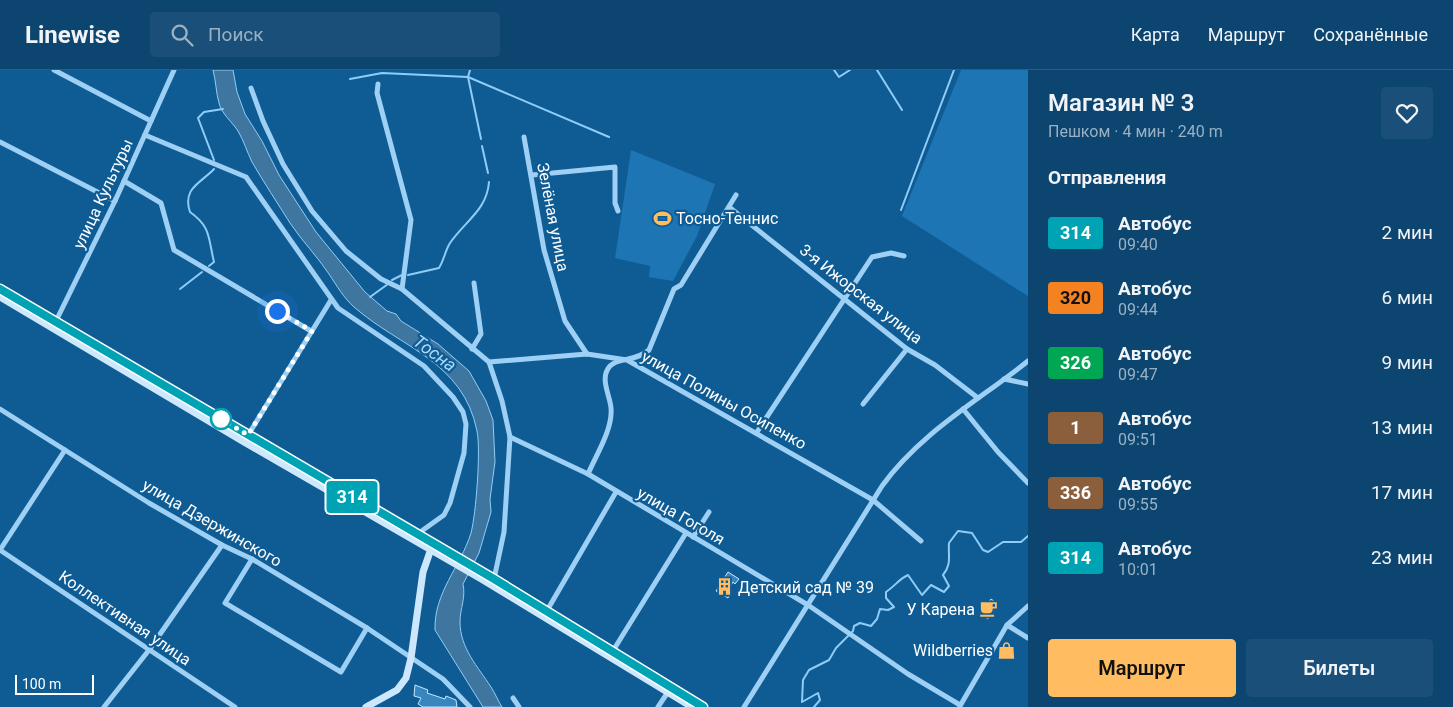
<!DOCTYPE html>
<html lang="ru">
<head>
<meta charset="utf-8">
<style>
  :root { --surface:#0b4570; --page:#194f78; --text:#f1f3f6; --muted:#9ab1c3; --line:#2b5d83; --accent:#ffbc60 }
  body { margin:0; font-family:Roboto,sans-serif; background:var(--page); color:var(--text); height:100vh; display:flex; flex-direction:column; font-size:19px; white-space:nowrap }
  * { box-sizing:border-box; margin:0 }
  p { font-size:16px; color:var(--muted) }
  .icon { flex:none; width:28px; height:28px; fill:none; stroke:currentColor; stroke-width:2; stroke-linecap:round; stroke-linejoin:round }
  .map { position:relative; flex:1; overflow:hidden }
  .details { display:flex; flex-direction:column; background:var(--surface); width:425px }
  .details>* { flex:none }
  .badge { padding:0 10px; border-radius:4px; font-size:18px; line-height:32px }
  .scale { position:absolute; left:15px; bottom:12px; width:79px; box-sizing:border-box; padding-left:5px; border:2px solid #fff; border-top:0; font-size:14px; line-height:18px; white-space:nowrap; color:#fff; -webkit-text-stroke:4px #0f5c95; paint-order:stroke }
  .you { position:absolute; width:25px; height:25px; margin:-12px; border:4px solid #fff; border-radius:50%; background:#1a73e8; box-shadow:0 0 0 8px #1a73e833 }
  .map>.badge { position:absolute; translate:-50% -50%; box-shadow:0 0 0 2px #fff }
  h2 { padding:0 20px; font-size:19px; line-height:45px }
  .round { display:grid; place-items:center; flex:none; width:52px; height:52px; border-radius:5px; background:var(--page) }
  .head { display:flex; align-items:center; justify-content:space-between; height:85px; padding:0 20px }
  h1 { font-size:24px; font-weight:600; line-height:38px }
  .action { display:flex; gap:10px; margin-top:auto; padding:10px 20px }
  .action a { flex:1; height:58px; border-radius:5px; background:var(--accent); color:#111; font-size:20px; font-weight:600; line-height:58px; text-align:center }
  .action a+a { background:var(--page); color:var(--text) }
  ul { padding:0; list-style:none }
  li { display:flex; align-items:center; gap:15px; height:65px; padding:0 20px }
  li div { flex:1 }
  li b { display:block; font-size:19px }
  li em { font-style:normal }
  li .badge { min-width:55px; font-weight:700; text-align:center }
  header { display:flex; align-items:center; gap:30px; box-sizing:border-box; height:70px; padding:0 25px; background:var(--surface); border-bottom:1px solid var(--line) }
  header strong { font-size:24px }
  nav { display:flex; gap:28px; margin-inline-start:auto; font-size:18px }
  .search { width:350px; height:45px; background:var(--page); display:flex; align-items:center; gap:12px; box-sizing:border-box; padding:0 18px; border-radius:5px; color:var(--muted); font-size:19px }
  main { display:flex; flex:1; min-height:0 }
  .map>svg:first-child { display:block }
</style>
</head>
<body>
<header>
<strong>Linewise</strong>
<div class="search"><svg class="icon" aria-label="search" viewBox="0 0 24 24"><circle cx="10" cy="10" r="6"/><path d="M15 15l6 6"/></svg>Поиск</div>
<nav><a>Карта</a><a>Маршрут</a><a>Сохранённые</a></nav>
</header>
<main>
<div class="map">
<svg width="1028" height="637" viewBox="0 0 1028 637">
  <rect width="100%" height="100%" fill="#0f5c95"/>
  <!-- green -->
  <g fill="#1d75b3">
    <path d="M961,0H1028V226L902,146Z"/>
    <path d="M631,80L715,114L697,166L673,211L649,207L650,196L615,188Z"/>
  </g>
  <!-- water -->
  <path fill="#3f76a0" stroke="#8fcdf8" d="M213,0H233L237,22L245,44L262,71L279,105L316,162L365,222L387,241L396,244L401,251L438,274L469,301L486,331L493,350L495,392L490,429L491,442L479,483L463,514C466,528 460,538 460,552C460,578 478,597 491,617C495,623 498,631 502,637H483L435,560C434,522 460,498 471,463C476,444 481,380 477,361C463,291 401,278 354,237C343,227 337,216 329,204C317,186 302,171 290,153C278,134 263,111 252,92C247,82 244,71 238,61C233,53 221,43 219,33C216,23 216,11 213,0Z"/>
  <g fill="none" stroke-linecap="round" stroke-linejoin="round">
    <!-- stream -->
    <g stroke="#8fcdf8" stroke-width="2">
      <path d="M470,0L468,7L481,69"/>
      <path d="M834,0L839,7L850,0"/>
      <path d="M877,0L902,40"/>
      <path d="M350,9L382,3L468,7L609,67"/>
      <path d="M482,76L488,103"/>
      <path d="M214,90L198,48L204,42L223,39"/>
      <path d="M901,140L954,0"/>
      <path d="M209,196L214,192C208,167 211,157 190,142C182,118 201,113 214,99"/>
      <path d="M408,205L439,198C444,190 445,181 450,173C465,151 487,140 489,112"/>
      <path d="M392,210L402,205"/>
      <path d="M180,219L202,202"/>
      <path d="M370,227L388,214"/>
      <path d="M814,637L820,630L818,623L802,632L803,610L809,600L829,590L836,578L853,561L854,556L860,553L871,556L877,549L880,539L888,540L894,537L886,528V522C895,516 899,509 908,505L922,525L931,515L944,522L949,516L943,505C952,494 948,486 949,473L958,461L972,463L983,480L988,482L1003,472H1021L1028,466"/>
    </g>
  </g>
  <!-- building -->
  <g fill="#3786be" stroke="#c5e7fe">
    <path d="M728,502L739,509L735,514L733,512L728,520L731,522L728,528L716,521Z"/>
    <path d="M991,529L998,534L988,549L980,544Z"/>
    <path d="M415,615L428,620L427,623L445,629L446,626L456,630L457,637H423L418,634L421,628L414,626Z"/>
  </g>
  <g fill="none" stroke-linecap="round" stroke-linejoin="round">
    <!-- street -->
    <g stroke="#9dd0f4" stroke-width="5">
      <path d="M54,0L151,51"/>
      <path d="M378,14L377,23L411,150L402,219"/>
      <path d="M251,18L263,51L283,94L312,141L346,181L381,209L402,219L489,292L502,331L510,367L504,462L494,509"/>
      <path d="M145,65L246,107L338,238L424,296L453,327L463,342L466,354L464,383L450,433L444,445L423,460L419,466"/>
      <path d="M524,67L544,180L565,251L587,284"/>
      <path d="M0,72L115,131"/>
      <path d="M532,105L615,97V133L618,141"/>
      <path d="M124,111L161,133L174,180L311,261"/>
      <path d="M729,137L907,279L935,295L978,328"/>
      <path d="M55,253L115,131L174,0"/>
      <path d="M472,279L481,264L474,213"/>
      <path d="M489,292L587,284L627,290L873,430L921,471"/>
      <path d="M1004,309L1028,314"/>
      <path d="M863,334L907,279"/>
      <path d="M0,339L149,433L222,475L252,489L367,558L443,609L470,637"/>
      <path d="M963,339L998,382L1028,413"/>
      <path d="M757,362L872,187L891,183L904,186"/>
      <path d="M247,367L331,230"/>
      <path d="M510,367L588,404L808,535L908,604L960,635"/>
      <path d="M588,404C596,385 613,359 611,338C610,325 599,308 610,296C619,287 635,292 649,280L674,219L681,215L736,125"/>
      <path d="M693,467L709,442"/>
      <path d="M0,480L235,637"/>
      <path d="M0,480L65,380"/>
      <path d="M252,489L225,533L341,602L367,558"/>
      <path d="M545,544L616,422"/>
      <path d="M1007,555L1028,568"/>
      <path d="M611,584L686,463"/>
      <path d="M513,628L519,637"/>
      <path d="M960,636L1007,555L1028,536"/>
      <path d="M104,637L149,580L222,475"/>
      <path d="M658,637L668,622"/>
      <path d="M744,637L882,416C920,363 978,331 1028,291"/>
    </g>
    <!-- secondary -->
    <g stroke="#cde8fd" stroke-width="7">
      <path d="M0,219L494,509L703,637"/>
      <path d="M0,227L244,372L483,510L692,637"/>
      <path d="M366,637L397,620L406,608L411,588L423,502L432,476"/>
    </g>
  </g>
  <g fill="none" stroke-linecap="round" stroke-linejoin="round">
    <defs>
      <path id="line" d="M0,219L494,509L703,637"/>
    </defs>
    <!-- line casing -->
    <use href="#line" stroke="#fff" stroke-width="11"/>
    <!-- line -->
    <use href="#line" stroke="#00a3b4" stroke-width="8"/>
    <!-- walk -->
    <path stroke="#fff" stroke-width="5" stroke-dasharray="0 9" d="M221,349L248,365L312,261L277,241"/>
  </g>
  <!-- icons -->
  <defs>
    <symbol id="stadium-bare" viewBox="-9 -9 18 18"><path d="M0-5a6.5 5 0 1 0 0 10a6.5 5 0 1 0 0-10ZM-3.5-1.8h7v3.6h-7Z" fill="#ffbc60" stroke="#0f5c95" stroke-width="2.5" paint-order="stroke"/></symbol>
    <symbol id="building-bare" viewBox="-9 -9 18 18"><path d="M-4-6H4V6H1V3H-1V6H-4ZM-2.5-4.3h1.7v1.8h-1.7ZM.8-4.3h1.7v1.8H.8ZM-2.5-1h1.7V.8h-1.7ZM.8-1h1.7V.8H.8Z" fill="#ffbc60" stroke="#0f5c95" stroke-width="2.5" paint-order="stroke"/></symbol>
    <symbol id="cafe-bare" viewBox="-9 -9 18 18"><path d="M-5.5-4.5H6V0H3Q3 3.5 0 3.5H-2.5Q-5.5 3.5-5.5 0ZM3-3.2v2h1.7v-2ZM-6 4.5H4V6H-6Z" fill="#ffbc60" stroke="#0f5c95" stroke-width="2.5" paint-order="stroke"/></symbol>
    <symbol id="shop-bare" viewBox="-9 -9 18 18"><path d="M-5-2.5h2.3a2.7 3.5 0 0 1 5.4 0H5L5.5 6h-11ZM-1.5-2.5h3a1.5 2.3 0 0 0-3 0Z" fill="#ffbc60" stroke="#0f5c95" stroke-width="2.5" paint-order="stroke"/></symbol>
  </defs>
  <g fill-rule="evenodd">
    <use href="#stadium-bare" x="650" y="136" width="25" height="25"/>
    <use href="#building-bare" x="712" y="504" width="25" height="25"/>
    <use href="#cafe-bare" x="976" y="526" width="25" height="25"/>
    <use href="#shop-bare" x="994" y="568" width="25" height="25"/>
  </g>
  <!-- markers -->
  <circle fill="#fff" stroke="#00a3b4" stroke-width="2.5" cx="221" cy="349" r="10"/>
  <g text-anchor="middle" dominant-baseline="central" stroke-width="4.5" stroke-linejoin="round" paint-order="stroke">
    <!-- street labels -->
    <g font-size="16" fill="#fff" stroke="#0f5c95">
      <text transform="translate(103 124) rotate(-65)">улица Культуры</text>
      <text transform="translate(553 147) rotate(79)">Зелёная улица</text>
      <text transform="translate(861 224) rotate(38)">3-я Ижорская улица</text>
      <text transform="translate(724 330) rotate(29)">улица Полины Осипенко</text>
      <text transform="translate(681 446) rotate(30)">улица Гоголя</text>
      <text transform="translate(212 453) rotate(30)">улица Дзержинского</text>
      <text transform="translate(125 548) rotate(34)">Коллективная улица</text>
    </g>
    <!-- poi labels -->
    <g font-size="16" fill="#fff" stroke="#0f5c95" text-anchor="start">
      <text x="676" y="148">Тосно-Теннис</text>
      <text x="738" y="517">Детский сад № 39</text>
      <text x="975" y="539" text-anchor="end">У Карена</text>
      <text x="993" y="580" text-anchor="end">Wildberries</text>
    </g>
    <!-- water labels -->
    <g font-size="18" font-style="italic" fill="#a9dafb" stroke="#0f5c95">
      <text transform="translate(435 283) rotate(36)">Тосна</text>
    </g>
  </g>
</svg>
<div class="scale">100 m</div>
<div class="you" style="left:277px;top:241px"></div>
<b class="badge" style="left:352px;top:427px;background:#00a3b4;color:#fff">314</b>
</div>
<section class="details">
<div class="head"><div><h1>Магазин № 3</h1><p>Пешком · 4 мин · 240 m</p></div><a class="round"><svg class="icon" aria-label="heart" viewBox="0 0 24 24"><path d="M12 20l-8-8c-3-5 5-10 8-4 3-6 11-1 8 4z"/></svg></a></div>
<h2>Отправления</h2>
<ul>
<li><span class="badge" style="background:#00a3b4;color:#fff">314</span><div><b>Автобус</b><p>09:40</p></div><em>2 мин</em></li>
<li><span class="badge" style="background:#f58220;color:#111">320</span><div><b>Автобус</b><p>09:44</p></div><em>6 мин</em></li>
<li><span class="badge" style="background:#00a651;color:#fff">326</span><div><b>Автобус</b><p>09:47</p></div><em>9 мин</em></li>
<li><span class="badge" style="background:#8b5e3c;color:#fff">1</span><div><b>Автобус</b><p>09:51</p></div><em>13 мин</em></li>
<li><span class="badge" style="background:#8b5e3c;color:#fff">336</span><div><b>Автобус</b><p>09:55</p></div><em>17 мин</em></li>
<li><span class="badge" style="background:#00a3b4;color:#fff">314</span><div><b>Автобус</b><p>10:01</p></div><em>23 мин</em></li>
</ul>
<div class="action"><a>Маршрут</a><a>Билеты</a></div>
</section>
</main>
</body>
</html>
